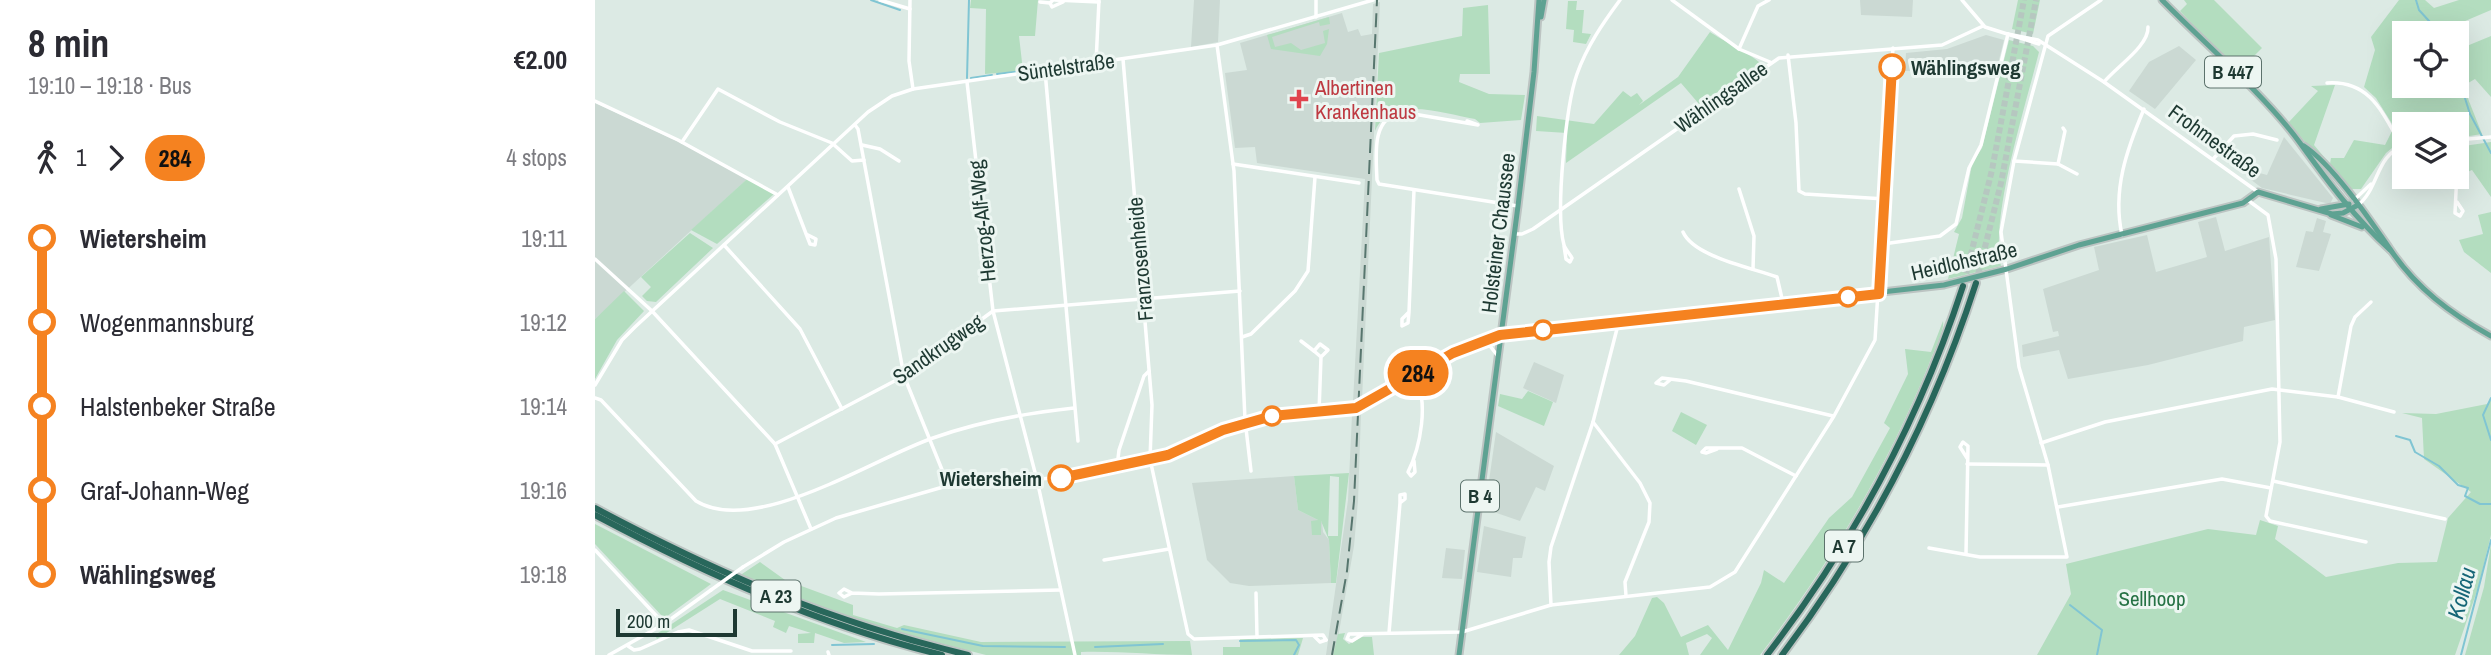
<!DOCTYPE html>
<html lang="en">
<head>
<meta charset="utf-8">
<style>
  :root { --surface:#fff; --page:#f2f2f3; --text:#2b2b33; --muted:#7c7c81 }
  body { margin:0; font-family:"Archivo Narrow",sans-serif; background:var(--page); color:var(--text); height:100vh; display:flex; flex-direction:column; font-size:26px; white-space:nowrap }
  * { box-sizing:border-box; margin:0 }
  p { font-size:23px; color:var(--muted) }
  .icon { flex:none; width:38px; height:38px; fill:none; stroke:currentColor; stroke-width:2; stroke-linecap:round; stroke-linejoin:round }
  .map { position:relative; flex:1; overflow:hidden }
  .drawer { display:flex; flex-direction:column; background:var(--surface); width:595px }
  .drawer>* { flex:none }
  .badge { padding:0 14px; border-radius:23px; font-size:24px; line-height:46px }
  .buttons { position:absolute; left:1797px; top:21px; display:grid; gap:14px }
  .buttons a { display:grid; place-items:center; width:77px; height:77px; border-radius:0px; background:var(--surface); box-shadow:0 7px 28px #0002; font-size:35px }
  .scale { position:absolute; left:21px; bottom:18px; width:121px; box-sizing:border-box; padding-left:7px; border:4px solid #1e3932; border-top:0; font-size:19px; line-height:24px; white-space:nowrap; color:#1e3932; -webkit-text-stroke:5px #edf6f2; paint-order:stroke }
  .map>.badge { position:absolute; translate:-50% -50%; box-shadow:0 0 0 4px #fff }
  .legs { display:flex; align-items:center; gap:10px; height:77px; padding:0 28px; font-size:23px }
  .legs p { margin-inline-start:auto }
  .overview { display:flex; align-items:center; justify-content:space-between; height:119px; padding:0 28px }
  h1 { font-size:38px; font-weight:700; line-height:52px }
  ul { padding:0 28px; list-style:none }
  li { display:flex; align-items:center; gap:24px; height:84px; font-size:26px }
  li i { display:grid; place-items:center; width:10px; height:100%; margin:0 9px; background:currentColor }
  li i::after { content:''; width:18px; height:18px; margin:-9px; border:5px solid; border-radius:50%; background:var(--surface) }
  li p { margin-inline-start:auto }
  li:first-child i { background:linear-gradient(#0000 50%,currentColor 0) }
  li:last-child i { background:linear-gradient(currentColor 50%,#0000 0) }
  main { display:flex; flex:1; min-height:0 }
  .map>svg:first-child { display:block }
</style>
</head>
<body>
<main>
<section class="drawer">
<div class="overview"><div><h1>8 min</h1><p>19:10 – 19:18 · Bus</p></div><b>€2.00</b></div>
<div class="legs"><svg class="icon" aria-label="walk" viewBox="0 0 24 24"><circle cx="13" cy="4" r="2"/><path d="M13 8l-2 6 4 7M11 14l-3 7M7 12l3-4h3l4 4"/></svg>1<svg class="icon" aria-label="forward" viewBox="0 0 24 24"><path d="M9 5l7 7-7 7"/></svg><b class="badge" style="background:#f58220;color:#111">284</b><p>4 stops</p></div>
<ul>
<li><i style="color:#f58220"></i><b>Wietersheim</b><p>19:11</p></li>
<li><i style="color:#f58220"></i><span>Wogenmannsburg</span><p>19:12</p></li>
<li><i style="color:#f58220"></i><span>Halstenbeker Straße</span><p>19:14</p></li>
<li><i style="color:#f58220"></i><span>Graf-Johann-Weg</span><p>19:16</p></li>
<li><i style="color:#f58220"></i><b>Wählingsweg</b><p>19:18</p></li>
</ul>
</section>
<div class="map">
<svg width="1896" height="655" viewBox="0 0 1896 655">
  <rect width="100%" height="100%" fill="#dceae4"/>
  <!-- built -->
  <g fill="#cbd9d3">
    <path d="M599,0H625L623,42L596,47Z"/>
    <path d="M1265,0H1318L1317,17L1266,15Z"/>
    <path d="M785,2L767,400L758,402L770,179L662,163L660,147L640,148L630,73L652,70L645,43L747,13L753,32L763,29L766,36L777,34L778,4Z"/>
    <path d="M1391,35L1409,40L1403,64L1378,60L1359,70L1310,71L1311,53L1352,49Z"/>
    <path d="M1584,46L1601,60L1560,109L1534,91L1554,62Z"/>
    <path d="M0,103L86,143L152,179L0,319Z"/>
    <path d="M1689,137L1738,198L1735,204L1667,188L1655,179L1661,172L1672,175Z"/>
    <path d="M1621,217L1630,251L1674,237L1680,320L1649,327L1648,341L1553,365L1473,379L1464,350L1428,357L1427,345L1464,336L1463,331L1458,332L1448,289L1504,270L1499,247L1552,235L1561,272L1612,257L1603,222Z"/>
    <path d="M1722,218L1731,221L1728,232L1736,234L1724,271L1701,267L1711,231L1718,232Z"/>
    <path d="M939,362L969,375L961,403L928,388Z"/>
    <path d="M766,413L763,501L759,546L740,655H731L753,500L757,415Z"/>
    <path d="M901,432L959,466L950,491L941,487L925,521L890,509Z"/>
    <path d="M699,476L703,510L727,522L728,532L734,540L736,583L654,586L635,583L612,560L597,483Z"/>
    <path d="M889,526L931,537L927,558H918L916,577L882,572Z"/>
    <path d="M851,548L870,550L867,579L847,578Z"/>
  </g>
  <!-- green -->
  <g fill="#b3ddbf" fill-rule="evenodd">
    <path d="M376,0H443L440,36H424L428,71L390,74L391,9L375,8Z"/>
    <path d="M1423,0H1445L1438,34L1417,29Z"/>
    <path d="M1589,0H1619L1667,48L1643,72L1585,11L1592,4Z"/>
    <path d="M1804,0H1830L1839,8L1864,0H1896V10L1849,30L1851,33H1810V86H1862V50L1896,36V97L1880,79L1868,86L1887,134L1862,138V124H1810L1809,143L1781,98L1769,87L1780,50L1776,37Z"/>
    <path d="M973,1H982L981,10H989L987,33L996,34L991,44L978,42L979,30L971,29Z"/>
    <path d="M893,5L895,74H865L864,82L894,94L930,95L926,120L885,123L880,119C848,114 797,94 780,131L784,53L867,36L868,8Z"/>
    <path d="M734,17L735,24L725,26L724,22L677,37L680,47L696,43L706,50L730,43L728,31L734,29L732,44L725,56L676,49L672,35Z"/>
    <path d="M1115,32C1125,39 1161,57 1166,64L1104,104L1086,83L971,163L972,133L941,131L942,116L999,124L1028,91L1036,97L1042,93L1048,101L1044,105L1083,77Z"/>
    <path d="M1414,40L1438,46L1444,52C1430,108 1395,216 1406,266L1353,279L1364,234L1359,232L1367,218L1377,164L1387,148Z"/>
    <path d="M1740,85L1719,145L1735,164L1736,158H1749L1759,140L1790,145L1797,131L1803,143L1791,153L1766,189H1753L1693,123L1723,91L1716,86Z"/>
    <path d="M1896,142V197L1877,170L1865,175L1862,147Z"/>
    <path d="M152,179L179,194L122,244L96,230Z"/>
    <path d="M1896,212V273L1869,252L1864,240L1888,234L1883,215Z"/>
    <path d="M95,233L118,248L61,302L52,301L47,296L56,287L46,277Z"/>
    <path d="M29,291L49,311L22,340L0,379V319Z"/>
    <path d="M1348,321C1350,330 1338,353 1334,364C1291,470 1234,565 1165,655H1105L1117,638L1112,634L1091,643L1094,655H1024L1040,636L1057,598L1062,597L1069,603L1086,637L1113,625L1133,650L1166,583L1169,570L1189,583L1234,518L1257,497L1295,428L1289,423L1313,374L1310,349L1336,352Z"/>
    <path d="M933,391L958,402L949,426L903,406L905,394L927,399Z"/>
    <path d="M1896,400V535L1883,588L1860,655H1442L1476,594L1471,564L1613,529L1661,535L1665,520L1683,526L1680,539L1731,577L1803,563L1842,562L1853,518L1876,492L1829,459L1827,418L1807,413L1841,414L1892,404Z"/>
    <path d="M1086,412L1112,425L1101,445L1077,431Z"/>
    <path d="M754,473L741,583H736L734,540L726,521V535H717L716,521L723,520L703,510L699,476ZM735,476L744,477L743,536H733Z"/>
    <path d="M0,524L116,584L71,617L67,616L0,544Z"/>
    <path d="M1896,544V655H1870L1889,587Z"/>
    <path d="M165,562L190,580L258,605V615L302,628L309,625L386,642L595,641L597,655C558,655 525,651 486,652V655H391L282,627L144,576Z"/>
    <path d="M128,590L271,642L249,643L220,633L219,643H203V634L216,633L194,626L191,633L178,627L180,621L125,599L62,639L60,635Z"/>
    <path d="M750,633L748,639L754,644L767,637H777L779,655H738L743,634Z"/>
    <path d="M708,638L703,655H628V647H645V639Z"/>
  </g>
  <g fill="none" stroke-linecap="round" stroke-linejoin="round">
    <!-- stream -->
    <g stroke="#80c5d3" stroke-width="2">
      <path d="M276,0L305,10"/>
      <path d="M1821,0L1824,10L1845,33"/>
      <path d="M488,62L492,61"/>
      <path d="M482,63L485,62"/>
      <path d="M476,64L478,63"/>
      <path d="M450,67L460,65"/>
      <path d="M1862,73L1875,114L1896,153"/>
      <path d="M402,74L427,71"/>
      <path d="M372,78L374,0"/>
      <path d="M376,78L397,75"/>
      <path d="M1896,398L1888,415L1896,440"/>
      <path d="M1801,436L1815,440L1820,452L1844,466L1863,485L1873,488L1870,496L1885,504H1896"/>
      <path d="M1475,605L1507,630L1502,655"/>
      <path d="M307,629L388,646L470,647"/>
      <path d="M645,641L701,640L704,645L699,655"/>
      <path d="M237,645L279,644"/>
      <path d="M500,647L568,644"/>
      <path d="M1866,655L1896,540"/>
    </g>
    <!-- highway-tunnel -->
    <g stroke="#b6c7c0" stroke-width="6" stroke-dasharray="6 3" stroke-linecap="butt">
      <path d="M1369,282L1397,170L1429,0"/>
      <path d="M1381,283L1406,183L1441,0"/>
    </g>
    <defs>
      <g id="major">
        <path d="M1567,0C1610,44 1670,95 1705,143C1733,182 1760,218 1795,250"/>
        <path d="M946,17L949,0"/>
        <path d="M1709,146C1738,165 1775,220 1795,249C1821,288 1856,314 1896,336"/>
        <path d="M1726,209L1754,204"/>
        <path d="M1736,215L1767,227"/>
        <path d="M905,335L1349,285L1412,269L1484,245L1648,203L1663,192L1737,214L1748,213L1763,205"/>
        <path d="M864,655L923,206L939,72L944,0"/>
      </g>
      <g id="highway">
        <path d="M0,508C126,575 233,621 373,655"/>
        <path d="M0,515C111,574 224,625 347,655"/>
        <path d="M1172,655C1259,542 1324,421 1368,286"/>
        <path d="M1187,655C1273,541 1337,419 1381,283"/>
      </g>
    </defs>
    <!-- major casing -->
    <use href="#major" stroke="#bcc4c2" stroke-width="9"/>
    <!-- highway casing -->
    <use href="#highway" stroke="#bcc4c2" stroke-width="10"/>
    <!-- minor -->
    <g stroke="#fff" stroke-width="3.5">
      <path d="M285,0L315,9"/>
      <path d="M315,0L314,61L318,89"/>
      <path d="M458,0L455,3L457,7L468,2"/>
      <path d="M460,0L504,2"/>
      <path d="M1077,0L1144,49L1175,62"/>
      <path d="M1367,0L1390,27L1444,44"/>
      <path d="M445,2L455,3"/>
      <path d="M721,17V0"/>
      <path d="M1413,34L1443,40L1509,82L1663,192"/>
      <path d="M622,45L639,171L650,420L656,471"/>
      <path d="M1144,49L1163,6L1174,0"/>
      <path d="M1193,55L1201,123L1204,191L1210,194L1290,199"/>
      <path d="M528,59L557,405L555,459L593,634L599,639L728,635L731,640"/>
      <path d="M501,63L504,0"/>
      <path d="M450,71L483,441"/>
      <path d="M372,82L398,311L442,480L480,655"/>
      <path d="M1509,82C1521,67 1554,46 1553,27"/>
      <path d="M1732,83C1776,80 1788,114 1807,147"/>
      <path d="M0,101L83,140L183,195"/>
      <path d="M872,121L883,125L807,112C776,118 781,154 782,180L784,184L923,206"/>
      <path d="M260,125L263,129L309,376L354,487"/>
      <path d="M1862,140L1896,137"/>
      <path d="M87,142L123,89L185,122L237,143L257,161L269,160"/>
      <path d="M267,145L285,149L304,161"/>
      <path d="M1619,158L1639,136L1658,134L1682,140"/>
      <path d="M1419,161L1463,164L1482,174"/>
      <path d="M638,164L764,183"/>
      <path d="M1463,164L1470,131L1468,128"/>
      <path d="M1862,171L1860,213L1865,216L1868,211L1862,202"/>
      <path d="M193,187L215,244L220,245L221,239L211,234"/>
      <path d="M1144,189L1159,236L1158,269"/>
      <path d="M1759,200L1776,184"/>
      <path d="M1654,201L1673,215L1681,259L1685,442L1671,516L1675,521L1771,542"/>
      <path d="M1763,205C1784,189 1781,153 1810,146"/>
      <path d="M1088,232C1099,257 1158,268 1182,277L1188,303"/>
      <path d="M919,234H927L938,229L1184,58L1347,45L1388,26"/>
      <path d="M1527,235C1517,190 1532,149 1549,109"/>
      <path d="M1288,244L1345,236L1361,224L1374,168L1386,145L1413,34"/>
      <path d="M129,245L205,329L247,409"/>
      <path d="M969,246L971,259L975,262L977,258C975,254 970,249 969,245C960,213 971,105 982,74C992,46 1008,23 1025,0"/>
      <path d="M0,259L57,311L180,444L216,529"/>
      <path d="M814,312L813,323L807,326V319L814,312L819,190"/>
      <path d="M647,337L656,334L700,291L713,271L720,177"/>
      <path d="M706,341L719,351"/>
      <path d="M887,343L895,346L902,355"/>
      <path d="M819,376C835,401 825,448 813,472L816,476L820,472L819,461"/>
      <path d="M1075,380L1069,385L1061,383L1067,378L1091,381L1238,416"/>
      <path d="M0,385L27,340L40,327L273,112L297,96L318,89L622,45L778,0"/>
      <path d="M1743,397L1756,326L1760,317L1776,302"/>
      <path d="M0,398L6,400L101,501C160,537 279,458 338,438C383,422 431,413 479,408"/>
      <path d="M724,412L726,357L733,350L725,344L719,351L726,357"/>
      <path d="M998,422L1045,483L1055,503L1054,522L1030,582L1031,596"/>
      <path d="M1446,443L1510,422L1677,389L1743,397L1799,412"/>
      <path d="M180,444L309,376L398,311L645,291"/>
      <path d="M1122,449L1111,453L1107,452L1111,448H1147L1201,476"/>
      <path d="M1372,464L1453,465"/>
      <path d="M522,467L524,450L549,376L554,371"/>
      <path d="M1678,481L1850,519"/>
      <path d="M1463,507L1627,479L1676,488"/>
      <path d="M1334,548L1385,557H1472L1453,465L1424,367L1406,232L1419,161L1453,36L1506,0"/>
      <path d="M0,550L69,624"/>
      <path d="M1371,553L1373,446L1368,442L1365,447L1372,458"/>
      <path d="M509,560L574,549"/>
      <path d="M148,567L189,542L241,518L348,487L481,476L579,454L628,430L677,416L761,408L858,353L905,335"/>
      <path d="M257,593L249,597L244,593L249,589L257,593L284,594L465,590"/>
      <path d="M661,593L662,637"/>
      <path d="M956,605L954,562L956,547L998,422L1024,321"/>
      <path d="M794,633L805,503L810,499V494L805,495V503"/>
      <path d="M768,634L757,641L752,639L754,634L867,632L956,605L1115,587L1140,572L1239,416L1280,340L1298,48"/>
      <path d="M719,636L725,642L731,640"/>
      <path d="M33,646L39,650L45,649L83,632L94,630L157,651H196"/>
      <path d="M233,652L234,655"/>
      <path d="M14,655L69,624L116,590"/>
    </g>
    <!-- major -->
    <use href="#major" stroke="#5ea292" stroke-width="5"/>
    <!-- highway -->
    <use href="#highway" stroke="#28675b" stroke-width="6"/>
    <!-- rail -->
    <path stroke="#57766e" stroke-width="2" stroke-dasharray="14 7" stroke-linecap="butt" d="M737,655L752,571L759,501L782,0"/>
    <!-- minor-bridge -->
    <path stroke="#fff" stroke-width="3.5" d="M116,590L148,567"/>
  </g>
  <g fill="none" stroke-linecap="round" stroke-linejoin="round">
    <defs>
      <path id="line-1" d="M466,478L573,455L628,430L677,416L761,408L858,353L905,335L1284,294L1297,67"/>
    </defs>
    <!-- line-1 casing -->
    <use href="#line-1" stroke="#fff" stroke-width="16"/>
    <!-- line-1 -->
    <use href="#line-1" stroke="#f58220" stroke-width="10"/>
  </g>
  <!-- markers -->
  <g fill="#fff" stroke="#f58220" stroke-width="3.5">
    <circle cx="1297" cy="67" r="12"/>
    <circle cx="1253" cy="297" r="9"/>
    <circle cx="948" cy="330" r="9"/>
    <circle cx="677" cy="416" r="9"/>
    <circle cx="466" cy="478" r="12"/>
  </g>
  <path fill="#e0444e" stroke="#edf6f2" stroke-width="2.5" d="M700.5 88.5h7v7h7v7h-7v7h-7v-7h-7v-7h7z"/>
  <g text-anchor="middle" dominant-baseline="central" stroke-width="6" stroke-linejoin="round" paint-order="stroke">
    <!-- shield labels -->
    <g fill="#edf6f2" stroke="#5c726c" stroke-width="2">
      <rect x="1610" y="56.5" width="56" height="31" rx="5"/>
      <rect x="866" y="480.5" width="38" height="31" rx="5"/>
      <rect x="1230" y="530.5" width="38" height="31" rx="5"/>
      <rect x="156.5" y="580.5" width="49" height="31" rx="5"/>
    </g>
    <g font-size="19" font-weight="bold" fill="#1e3932">
      <text x="1638" y="72">B 447</text>
      <text x="885" y="496">B 4</text>
      <text x="1249" y="546">A 7</text>
      <text x="181" y="596">A 23</text>
    </g>
    <!-- street labels -->
    <g font-size="21" fill="#1e3932" stroke="#edf6f2">
      <text transform="translate(471 67) rotate(-8)">Süntelstraße</text>
      <text transform="translate(1126 97) rotate(-35)">Wählingsallee</text>
      <text transform="translate(1620 141) rotate(36)">Frohmestraße</text>
      <text transform="translate(387 221) rotate(-96)">Herzog-Alf-Weg</text>
      <text transform="translate(903 233) rotate(-83)">Holsteiner Chaussee</text>
      <text transform="translate(545 259) rotate(-95)">Franzosenheide</text>
      <text transform="translate(1369 261) rotate(-13)">Heidlohstraße</text>
      <text transform="translate(343 349) rotate(-35)">Sandkrugweg</text>
    </g>
    <!-- stop labels -->
    <g font-size="21" font-weight="bold" fill="#1e3932" stroke="#edf6f2" text-anchor="start">
      <text x="1316" y="67">Wählingsweg</text>
      <text x="447" y="478" text-anchor="end">Wietersheim</text>
    </g>
    <!-- health labels -->
    <g font-size="21" fill="#be3a42" stroke="#edf6f2" text-anchor="start">
      <text x="720" y="87">Albertinen<tspan x="720" dy="24">Krankenhaus</tspan></text>
    </g>
    <!-- park labels -->
    <g font-size="21" fill="#267245" stroke="#edf6f2">
      <text x="1557" y="598">Sellhoop</text>
    </g>
    <!-- water labels -->
    <g font-size="23" font-style="italic" fill="#166677" stroke="#edf6f2">
      <text transform="translate(1866 593) rotate(-75)">Kollau</text>
    </g>
  </g>
</svg>
<div class="buttons">
<a><svg class="icon" aria-label="locate" viewBox="0 0 24 24"><circle cx="12" cy="12" r="6"/><path d="M12 2v4M12 18v4M2 12h4M18 12h4"/></svg></a>
<a><svg class="icon" aria-label="layers" viewBox="0 0 24 24"><path d="M12 4l9 5-9 5-9-5zM3 14l9 5 9-5"/></svg></a>
</div>
<div class="scale">200 m</div>
<b class="badge" style="left:823px;top:373px;background:#f58220;color:#111">284</b>
</div>
</main>
</body>
</html>
